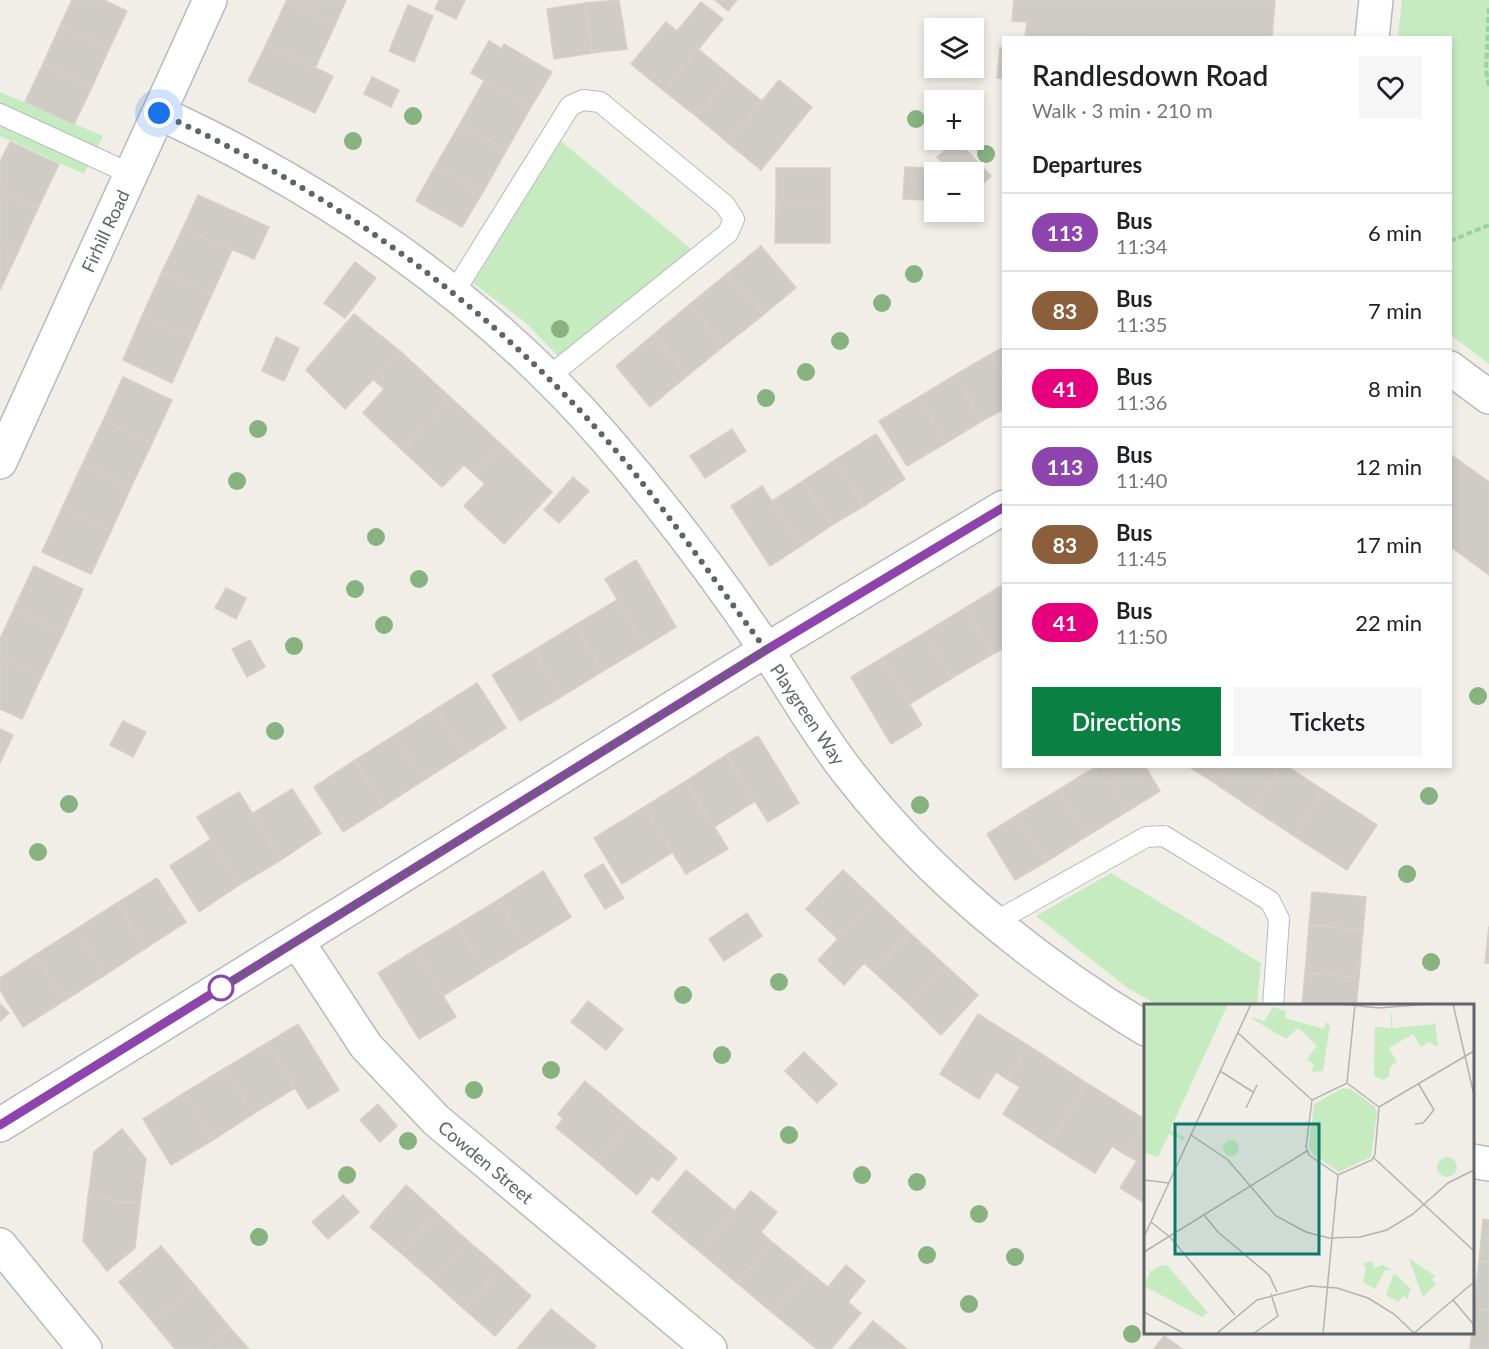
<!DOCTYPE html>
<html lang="en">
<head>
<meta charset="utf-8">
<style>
  :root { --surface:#fff; --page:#f6f6f6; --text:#202124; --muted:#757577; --line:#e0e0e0; --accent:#0b8043 }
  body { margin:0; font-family:Lato,sans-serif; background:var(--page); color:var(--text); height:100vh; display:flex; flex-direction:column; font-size:22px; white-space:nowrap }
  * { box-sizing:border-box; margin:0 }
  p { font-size:20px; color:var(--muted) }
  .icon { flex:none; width:33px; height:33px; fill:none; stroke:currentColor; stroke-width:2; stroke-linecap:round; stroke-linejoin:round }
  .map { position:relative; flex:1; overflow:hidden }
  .panel { position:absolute; left:1002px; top:36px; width:450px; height:732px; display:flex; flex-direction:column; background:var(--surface); border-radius:0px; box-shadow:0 3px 9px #0003 }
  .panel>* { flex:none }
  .badge { padding:0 12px; border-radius:20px; font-size:21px; line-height:39px }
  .controls { position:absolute; left:924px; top:18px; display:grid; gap:12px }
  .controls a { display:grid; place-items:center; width:60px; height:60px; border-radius:0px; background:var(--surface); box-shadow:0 3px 9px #0003; font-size:30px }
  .you { position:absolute; width:30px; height:30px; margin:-15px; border:4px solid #fff; border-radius:50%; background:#1a73e8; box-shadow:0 0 0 9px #1a73e833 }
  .map>.badge { position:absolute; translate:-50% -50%; box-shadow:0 0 0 3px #fff }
  h2 { padding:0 30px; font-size:22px; line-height:54px }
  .round { display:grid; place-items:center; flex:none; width:63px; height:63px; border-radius:0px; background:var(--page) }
  .summary { display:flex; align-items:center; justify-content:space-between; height:102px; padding:0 30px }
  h1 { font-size:28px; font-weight:600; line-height:45px }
  .primary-button { display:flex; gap:12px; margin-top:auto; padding:12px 30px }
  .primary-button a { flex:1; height:69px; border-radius:0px; background:var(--accent); color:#fff; font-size:24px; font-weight:600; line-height:69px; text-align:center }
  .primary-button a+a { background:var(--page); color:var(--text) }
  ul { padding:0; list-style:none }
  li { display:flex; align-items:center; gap:18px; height:78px; padding:0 30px; border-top:2px solid var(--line) }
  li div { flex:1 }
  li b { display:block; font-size:22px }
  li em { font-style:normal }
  li .badge { min-width:66px; font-weight:700; text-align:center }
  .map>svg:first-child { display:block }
</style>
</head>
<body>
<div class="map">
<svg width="1489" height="1349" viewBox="0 0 1489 1349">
  <rect width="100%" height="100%" fill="#f1eee7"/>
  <!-- green -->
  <g fill="#c6ebc1">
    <path d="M1402,0H1489V364L1451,335L1450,38L1398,37Z"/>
    <path d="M0,92L103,136L84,174L0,136Z"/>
    <path d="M561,141L691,249L559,357L525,322L473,283Z"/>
    <path d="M1111,873L1261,963L1257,1005H1158L1129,989L1036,916Z"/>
  </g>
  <!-- building -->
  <g fill="#cfcbc5" stroke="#d7cfc4" stroke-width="1.5">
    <path d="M72,0H104L127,11L109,49L60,26Z"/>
    <path d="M287,0H346L335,25L286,2Z"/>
    <path d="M439,0H465L456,19L435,9Z"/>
    <path d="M619,0L627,49L592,53L585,3Z"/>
    <path d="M715,0H737L728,11Z"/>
    <path d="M1014,0H1275L1272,38L1025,36L1027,22L1012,21Z"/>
    <path d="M286,2L335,25L315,68L266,45Z"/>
    <path d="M701,2L723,19L664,91L631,64L666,22L677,31Z"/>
    <path d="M585,3L592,53L554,59L547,9Z"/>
    <path d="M408,5L433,16L414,62L389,51Z"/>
    <path d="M60,26L109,49L92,87L43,64Z"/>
    <path d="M489,41L502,49L504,44L552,72L531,107L471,73Z"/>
    <path d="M266,45L333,76L315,113L248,81Z"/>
    <path d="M1000,48H1004V79L997,78Z"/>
    <path d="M698,49L730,75L696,116L664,91Z"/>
    <path d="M43,64L92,87L74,124L25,102Z"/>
    <path d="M730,75L762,101L728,143L696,116Z"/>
    <path d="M372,77L399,90L391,107L364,94Z"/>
    <path d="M779,80L812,107L761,170L728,143Z"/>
    <path d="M484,81L531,107L506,151L460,124Z"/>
    <path d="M460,124L506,151L483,192L436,165Z"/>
    <path d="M957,140L991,176L974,192V172H951L937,157Z"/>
    <path d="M10,142L59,164L38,208L0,190V162Z"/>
    <path d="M436,165L483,192L462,227L416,201Z"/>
    <path d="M905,167L926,168L925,200L903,199Z"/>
    <rect x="776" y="168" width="54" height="37"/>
    <path d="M0,190L38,208L18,252L0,243Z"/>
    <path d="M198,195L269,227L254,259L183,228Z"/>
    <path d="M776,205H830V243H775Z"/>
    <path d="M183,228L232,250L212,294L162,272Z"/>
    <path d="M0,243L18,252L0,290Z"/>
    <path d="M761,246L796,288L763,315L728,273Z"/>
    <path d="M355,262L376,278L345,318L324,303Z"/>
    <path d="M162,272L212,294L192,338L142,316Z"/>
    <path d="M728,273L763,315L724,346L690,304Z"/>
    <path d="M690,304L724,346L687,376L653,335Z"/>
    <path d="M354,314L400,351L345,409L306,370Z"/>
    <path d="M142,316L192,338L172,383L123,360Z"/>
    <path d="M653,335L687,376L650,407L616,366Z"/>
    <path d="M276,337L299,348L284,381L262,371Z"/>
    <path d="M1004,347V376L991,354Z"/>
    <path d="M400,351L451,398L402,450L363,413L384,389L373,379Z"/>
    <path d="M991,354L1004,376V409L982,421L955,375Z"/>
    <path d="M955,375L982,421L946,443L919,397Z"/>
    <path d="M123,377L172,400L152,443L103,421Z"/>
    <path d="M919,397L946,443L907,466L879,421Z"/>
    <path d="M451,398L502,445L474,474L464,465L442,487L402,450Z"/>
    <path d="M103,421L152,443L131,487L82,465Z"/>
    <path d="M732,429L746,451L705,478L690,456Z"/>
    <path d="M876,434L905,479L864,506L835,460Z"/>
    <path d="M502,445L552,492L504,544L464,506L485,484L474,474Z"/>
    <path d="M1450,454L1489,482V575L1450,546Z"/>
    <path d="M835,460L864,506L832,525L803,481Z"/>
    <path d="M82,465L131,487L111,531L62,508Z"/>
    <path d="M573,477L589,491L559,523L544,510Z"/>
    <path d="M803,481L832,525L801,546L772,501Z"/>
    <path d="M762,486L801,546L770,566L731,506Z"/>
    <path d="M62,508L111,531L91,574L42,552Z"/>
    <path d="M636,560L676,627L645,646L605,579Z"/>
    <path d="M34,566L83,589L63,633L14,609Z"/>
    <path d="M1001,586L1004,590V648L993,654L965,608Z"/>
    <path d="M226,588L246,598L236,619L215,608Z"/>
    <path d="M617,600L645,646L603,671L575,625Z"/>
    <path d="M965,608L993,654L952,678L924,633Z"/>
    <path d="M14,609L63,633L42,676L0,656V639Z"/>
    <path d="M575,625L603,671L561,697L534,650Z"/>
    <path d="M924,633L952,678L910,704L882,658Z"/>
    <path d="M250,640L265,667L247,677L232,649Z"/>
    <path d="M534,650L561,697L520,721L492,675Z"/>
    <path d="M0,656L42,676L22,719L0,709Z"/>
    <path d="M882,658L922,725L891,744L851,677Z"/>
    <path d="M477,683L506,728L465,754L436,709Z"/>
    <path d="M436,709L465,754L424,780L395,735Z"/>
    <path d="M123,721L146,732L133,757L110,745Z"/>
    <path d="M0,729L13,735L0,763Z"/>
    <path d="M395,735L424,780L384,806L355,760Z"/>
    <path d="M758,736L799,803L768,822L726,755Z"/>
    <path d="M726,755L755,801L714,827L686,781Z"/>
    <path d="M355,760L384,806L343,832L314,787Z"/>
    <path d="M1097,766H1100L1128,811L1087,836L1058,790Z"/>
    <path d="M1100,766H1145L1160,791L1128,811Z"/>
    <path d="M1188,766H1224L1213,782Z"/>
    <path d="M1224,766H1281L1253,809L1213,782Z"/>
    <path d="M1281,766H1287L1323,790L1294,836L1253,809Z"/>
    <path d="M686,781L728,849L686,874L644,807Z"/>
    <path d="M292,789L321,833L281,860L253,813Z"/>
    <path d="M1058,790L1087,836L1046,862L1017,815Z"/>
    <path d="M1323,790L1377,825L1347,870L1294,836Z"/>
    <path d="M239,792L281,860L239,885L197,817Z"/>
    <path d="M644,807L673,852L622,884L594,838Z"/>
    <path d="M1017,815L1046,862L1015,880L987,834Z"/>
    <path d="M211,839L239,885L199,912L170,866Z"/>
    <path d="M603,864L624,898L605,909L584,875Z"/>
    <path d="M843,870L875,900L838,939L806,909Z"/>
    <path d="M543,871L571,917L526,945L498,900Z"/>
    <path d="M157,878L186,922L146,948L117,903Z"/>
    <path d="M1312,892L1366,897L1363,930L1309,925Z"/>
    <path d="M498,900L526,945L485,970L457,925Z"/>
    <path d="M875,900L910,933L874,972L864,963L844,985L818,960Z"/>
    <path d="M117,903L146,948L105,975L76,929Z"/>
    <path d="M747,913L762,936L724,961L709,939Z"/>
    <path d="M457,925L485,970L443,996L415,950Z"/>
    <path d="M1309,925L1363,930L1359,978L1305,973Z"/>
    <path d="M1489,926V963H1485Z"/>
    <path d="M76,929L105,975L64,1001L35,955Z"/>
    <path d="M910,933L946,966L909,1004L874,972Z"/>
    <path d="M415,950L456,1017L419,1039L378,973Z"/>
    <path d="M35,955L64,1001L23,1027L0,990V978Z"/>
    <path d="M946,966L978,995L941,1035L909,1004Z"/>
    <path d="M1305,973L1359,978L1356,1006H1302Z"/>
    <path d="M588,1001L623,1029L606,1050L571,1022Z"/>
    <path d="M0,1004L9,1013L0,1021Z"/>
    <path d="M978,1014L1029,1046L1008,1080L996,1072L979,1099L940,1074Z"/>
    <path d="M298,1024L339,1090L308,1109L267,1043Z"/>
    <path d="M267,1043L295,1088L253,1114L225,1068Z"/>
    <path d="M1029,1046L1088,1084L1049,1144L1003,1114L1020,1087L1008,1080Z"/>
    <path d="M804,1052L837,1084L817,1103L785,1071Z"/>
    <path d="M225,1068L253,1114L213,1140L184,1093Z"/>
    <path d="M585,1081L631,1120L597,1161L556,1128L563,1119L558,1114Z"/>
    <path d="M1088,1084L1146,1120L1124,1154L1112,1146L1095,1173L1049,1144Z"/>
    <path d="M184,1093L213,1140L171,1165L143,1119Z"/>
    <path d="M378,1104L397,1126L380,1142L360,1120Z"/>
    <path d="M631,1120L677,1158L658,1181L652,1176L637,1195L597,1161Z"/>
    <path d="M1146,1120V1204L1120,1188L1137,1161L1124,1154Z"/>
    <path d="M122,1129L146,1159L140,1204L88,1197L94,1152Z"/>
    <path d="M686,1170L734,1210L700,1252L652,1212Z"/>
    <path d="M406,1185L437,1213L402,1254L370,1227Z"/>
    <path d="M751,1191L777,1212L761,1232L772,1242L737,1283L700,1252Z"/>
    <path d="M343,1195L359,1212L328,1239L312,1222Z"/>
    <path d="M88,1197L140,1204L135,1248L107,1271L83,1241Z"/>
    <path d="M437,1213L468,1241L433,1281L402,1254Z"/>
    <path d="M1483,1219L1489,1220V1262L1479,1261Z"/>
    <path d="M468,1241L500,1268L464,1309L433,1281Z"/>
    <path d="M772,1242L809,1272L774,1314L737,1283Z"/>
    <path d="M161,1246L196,1287L153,1322L119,1282Z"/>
    <path d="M1479,1261L1489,1262V1310L1474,1309Z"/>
    <path d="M846,1265L865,1281L848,1302L861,1313L831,1349H817L774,1314L809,1272L828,1287Z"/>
    <path d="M500,1268L531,1296L495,1336L464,1309Z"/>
    <path d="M196,1287L230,1328L205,1349H175L153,1322Z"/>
    <path d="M551,1309L596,1346L593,1349H517Z"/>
    <path d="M1474,1309L1489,1310V1349H1470Z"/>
    <path d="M873,1321L907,1349H849Z"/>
    <path d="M230,1328L249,1349H205Z"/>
    <path d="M1164,1336L1182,1349H1154Z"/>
  </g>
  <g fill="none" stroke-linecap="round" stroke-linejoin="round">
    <defs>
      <g id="service">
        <path d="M0,114L131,174"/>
        <path d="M453,294L570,106L583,100L600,102L725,205L734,219L728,233L547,378"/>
        <path d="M995,922L1146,837L1164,836L1270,901L1279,919L1273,1006"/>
      </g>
      <g id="minor">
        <path d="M1372,38L1376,0"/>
        <path d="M159,113C326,189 484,299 605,438C662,504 718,578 767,651C795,693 819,736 851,776C931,878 1035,962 1146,1029"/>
        <path d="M1450,368L1489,397"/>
        <path d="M0,462L210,0"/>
        <path d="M297,941L366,1046L436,1120L710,1349"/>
        <path d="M0,1125L766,650L1004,507"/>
        <path d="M1472,1161L1489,1164"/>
        <path d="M0,1245L85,1349"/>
      </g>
    </defs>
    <!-- service casing -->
    <use href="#service" stroke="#b7babe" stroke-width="22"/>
    <!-- minor casing -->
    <use href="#minor" stroke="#b7babe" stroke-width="36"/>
    <!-- path -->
    <g stroke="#9cd2a3" stroke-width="4" stroke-dasharray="6 3" stroke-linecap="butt">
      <path d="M1489,8L1486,70L1489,89"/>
      <path d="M1450,241L1489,225"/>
    </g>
    <!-- service -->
    <use href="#service" stroke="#fff" stroke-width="20"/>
    <!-- minor -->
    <use href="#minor" stroke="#fff" stroke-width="33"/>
  </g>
  <!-- trees -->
  <g fill="#88b280">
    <circle cx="413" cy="116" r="9"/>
    <circle cx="916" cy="119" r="9"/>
    <circle cx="353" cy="141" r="9"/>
    <circle cx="986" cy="154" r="9"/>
    <circle cx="914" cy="274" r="9"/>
    <circle cx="882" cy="303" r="9"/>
    <circle cx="560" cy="329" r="9"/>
    <circle cx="840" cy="341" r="9"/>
    <circle cx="806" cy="372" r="9"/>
    <circle cx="766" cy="398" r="9"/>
    <circle cx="258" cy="429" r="9"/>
    <circle cx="237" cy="481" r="9"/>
    <circle cx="376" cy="537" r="9"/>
    <circle cx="419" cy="579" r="9"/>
    <circle cx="355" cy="589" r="9"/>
    <circle cx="384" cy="625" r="9"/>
    <circle cx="294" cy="646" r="9"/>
    <circle cx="1478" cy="696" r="9"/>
    <circle cx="275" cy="731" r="9"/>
    <circle cx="1429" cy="796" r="9"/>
    <circle cx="69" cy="804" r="9"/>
    <circle cx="920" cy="805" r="9"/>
    <circle cx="38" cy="852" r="9"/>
    <circle cx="1407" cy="874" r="9"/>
    <circle cx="1431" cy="962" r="9"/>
    <circle cx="779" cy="982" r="9"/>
    <circle cx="683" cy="995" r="9"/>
    <circle cx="722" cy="1055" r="9"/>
    <circle cx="551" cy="1070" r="9"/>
    <circle cx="474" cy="1090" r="9"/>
    <circle cx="789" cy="1135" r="9"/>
    <circle cx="408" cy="1141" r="9"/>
    <circle cx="347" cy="1175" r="9"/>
    <circle cx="862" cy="1175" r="9"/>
    <circle cx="917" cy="1182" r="9"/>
    <circle cx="979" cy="1214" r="9"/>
    <circle cx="259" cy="1237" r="9"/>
    <circle cx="927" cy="1255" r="9"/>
    <circle cx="1015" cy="1257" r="9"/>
    <circle cx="969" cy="1304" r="9"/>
    <circle cx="1132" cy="1334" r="9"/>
  </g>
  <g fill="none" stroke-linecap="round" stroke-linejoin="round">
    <defs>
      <path id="line" d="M0,1125L766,650L1004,507"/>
    </defs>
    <!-- line casing -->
    <use href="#line" stroke="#fff" stroke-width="14"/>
    <!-- line -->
    <use href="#line" stroke="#8e44ad" stroke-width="9"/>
    <!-- walk -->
    <path stroke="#5e6468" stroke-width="6" stroke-dasharray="0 10.8" d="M159,113C326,188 483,300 604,437C663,504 713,579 766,650L221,988"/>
  </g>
  <!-- markers -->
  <circle fill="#fff" stroke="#8e44ad" stroke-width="3" cx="221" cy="988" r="12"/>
  <g text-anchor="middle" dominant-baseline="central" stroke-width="4.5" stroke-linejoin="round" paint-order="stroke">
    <!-- street labels -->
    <g font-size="18" fill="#5e6468" stroke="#fff">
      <text transform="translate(105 231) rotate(-65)">Firhill Road</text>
      <text transform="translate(808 714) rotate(56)">Playgreen Way</text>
      <text transform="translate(486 1162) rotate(40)">Cowden Street</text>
    </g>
  </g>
  <!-- overview -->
  <g transform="translate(1144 1004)">
    <rect width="330" height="330" fill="#f1eee7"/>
    <path d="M4,0H84L26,126L41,133L40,137L25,130L14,153L0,148V8ZM129,3L142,7L141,14L180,25L182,18L186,21L179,67L167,68L170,61L163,55L173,42L154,24L142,35L105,13L120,17ZM289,3L294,43L285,38L277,43L269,30L245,44L253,58L246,63L245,73L239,76L230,72L231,23L247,24V7L249,24L291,20ZM199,84L207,85L231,103L233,109L227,153L195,168L169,150L165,142L170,100ZM79 144a8 8 0 1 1 16 0a8 8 0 1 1-16 0ZM293 163a10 10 0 1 1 20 0a10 10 0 1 1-20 0ZM265,254L291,272L288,276L292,280L279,293ZM228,257L230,264L239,261L248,266H241L231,285L219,278L222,264L219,260ZM0,261L7,268L17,261L24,262L64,309L58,313L0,282L6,269ZM250,269L267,285L263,295L260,292L254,298L242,291Z" fill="#c6ebc1"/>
    <path fill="none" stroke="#b2b3b0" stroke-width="1.5" d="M196,0L235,4L285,0M309,0L330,91M94,29L168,96M76,67L109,88M203,79L235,103L231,150L228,156L194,171L165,151L162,143L168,96ZM203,79L211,0M235,103L330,47M102,104L113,81M271,120L279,119L290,106L274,79M47,131L84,156L132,212L162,228L185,234L216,233L243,226L269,210L304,179L330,166M230,154L330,247M0,176L25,179M60,211L74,228L125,271L133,288M7,218L27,234L91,311M0,233L107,0M0,248L163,147M309,296L330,321M0,308L41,330M72,330L113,296L166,282L193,284L224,294L250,310L271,330M109,330L134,312L127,290M179,330L194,171M269,330L330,278"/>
    <path fill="#0f766e" fill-opacity="0.15" stroke="#0f766e" stroke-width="3" d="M31,120H175V250H31Z"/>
    <rect width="330" height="330" fill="none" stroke="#5e6468" stroke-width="3"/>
  </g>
</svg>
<div class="controls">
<a><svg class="icon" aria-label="layers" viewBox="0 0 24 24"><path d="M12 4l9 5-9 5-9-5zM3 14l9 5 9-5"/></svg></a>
<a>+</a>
<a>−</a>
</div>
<div class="you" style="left:159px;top:113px"></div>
<section class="panel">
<div class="summary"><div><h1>Randlesdown Road</h1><p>Walk · 3 min · 210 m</p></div><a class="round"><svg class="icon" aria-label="heart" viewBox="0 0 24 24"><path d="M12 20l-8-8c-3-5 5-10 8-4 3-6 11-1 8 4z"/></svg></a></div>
<h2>Departures</h2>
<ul>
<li><span class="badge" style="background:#8e44ad;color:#fff">113</span><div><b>Bus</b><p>11:34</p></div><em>6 min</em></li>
<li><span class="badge" style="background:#8b5e3c;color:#fff">83</span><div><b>Bus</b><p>11:35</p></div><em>7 min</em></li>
<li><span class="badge" style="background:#e6007e;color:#fff">41</span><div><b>Bus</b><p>11:36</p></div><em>8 min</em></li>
<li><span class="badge" style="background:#8e44ad;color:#fff">113</span><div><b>Bus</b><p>11:40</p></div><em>12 min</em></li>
<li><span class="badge" style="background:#8b5e3c;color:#fff">83</span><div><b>Bus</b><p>11:45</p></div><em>17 min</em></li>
<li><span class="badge" style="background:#e6007e;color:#fff">41</span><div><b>Bus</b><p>11:50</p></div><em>22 min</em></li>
</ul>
<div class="primary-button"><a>Directions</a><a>Tickets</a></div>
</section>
</div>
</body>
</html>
